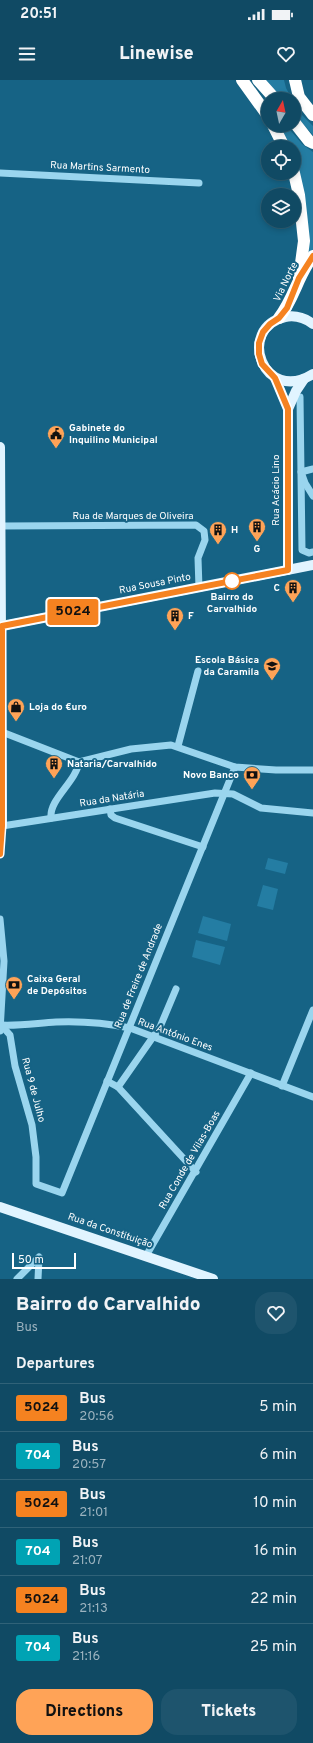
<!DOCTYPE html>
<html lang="en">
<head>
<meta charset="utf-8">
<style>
  :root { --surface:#104a64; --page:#1e546d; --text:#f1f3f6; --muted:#9cb3bf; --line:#306278; --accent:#ffa357 }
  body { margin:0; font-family:Overpass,sans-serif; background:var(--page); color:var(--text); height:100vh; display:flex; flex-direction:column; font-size:15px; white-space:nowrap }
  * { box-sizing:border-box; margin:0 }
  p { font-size:13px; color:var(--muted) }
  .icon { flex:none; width:22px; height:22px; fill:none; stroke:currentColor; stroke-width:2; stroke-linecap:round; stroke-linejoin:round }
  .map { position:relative; height:1199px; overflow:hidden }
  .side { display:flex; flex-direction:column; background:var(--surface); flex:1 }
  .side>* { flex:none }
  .badge { padding:0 8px; border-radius:3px; font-size:14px; line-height:26px }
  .needle { width:26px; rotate:9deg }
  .fabs { position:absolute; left:261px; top:12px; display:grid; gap:8px }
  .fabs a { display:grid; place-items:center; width:40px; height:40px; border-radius:50%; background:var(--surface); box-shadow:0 2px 6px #0003,0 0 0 1px var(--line); font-size:20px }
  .scale { position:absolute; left:12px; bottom:10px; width:64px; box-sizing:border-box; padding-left:4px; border:2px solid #fff; border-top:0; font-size:11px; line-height:14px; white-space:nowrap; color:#fff; -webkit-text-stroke:3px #166385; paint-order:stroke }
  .map>.badge { position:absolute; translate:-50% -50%; box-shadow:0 0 0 2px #fff }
  h2 { padding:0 16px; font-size:15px; line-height:36px }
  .round { display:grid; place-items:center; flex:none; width:42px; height:42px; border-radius:16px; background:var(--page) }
  .headline { display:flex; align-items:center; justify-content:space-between; height:68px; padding:0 16px }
  h1 { font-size:19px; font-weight:800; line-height:30px }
  .cta { display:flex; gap:8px; margin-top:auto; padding:8px 16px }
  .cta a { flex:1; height:46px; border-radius:16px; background:var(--accent); color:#111; font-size:16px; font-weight:800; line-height:46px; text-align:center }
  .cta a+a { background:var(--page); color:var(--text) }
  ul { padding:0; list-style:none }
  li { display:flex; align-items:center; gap:12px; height:48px; padding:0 16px; border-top:1px solid var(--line) }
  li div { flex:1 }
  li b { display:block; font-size:15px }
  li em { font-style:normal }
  li .badge { min-width:44px; font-weight:700; text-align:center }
  .status { display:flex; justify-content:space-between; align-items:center; height:28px; padding:0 20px; background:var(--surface); direction:ltr }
  .status svg { height:11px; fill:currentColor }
  header { display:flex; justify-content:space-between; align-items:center; height:52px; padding:0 16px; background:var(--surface); font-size:18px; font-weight:800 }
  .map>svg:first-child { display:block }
</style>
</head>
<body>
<div class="status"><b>20:51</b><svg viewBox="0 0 49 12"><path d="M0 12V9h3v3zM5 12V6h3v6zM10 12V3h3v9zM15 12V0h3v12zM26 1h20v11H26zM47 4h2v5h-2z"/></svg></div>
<header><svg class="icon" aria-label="menu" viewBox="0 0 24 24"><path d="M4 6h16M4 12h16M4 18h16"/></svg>Linewise<svg class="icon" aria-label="heart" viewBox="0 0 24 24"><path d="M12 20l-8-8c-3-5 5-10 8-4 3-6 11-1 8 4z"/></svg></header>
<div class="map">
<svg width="313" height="1199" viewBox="0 0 313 1199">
  <rect width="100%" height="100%" fill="#166385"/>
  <!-- green -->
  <g fill="#247da3">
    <path d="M266,0H284L286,8L292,19H282Z"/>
    <path d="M294,22L301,34L313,46V55L294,34Z"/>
    <path d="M278,45H286L302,64L313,72V170L306,179L300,97L294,81V67H289Z"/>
    <path d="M268,778L288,783L285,794L265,789Z"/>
    <path d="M263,805L278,809L273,830L257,826Z"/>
    <path d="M203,836L231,844L227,861L198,853Z"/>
    <path d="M196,860L225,867L220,885L192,877Z"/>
  </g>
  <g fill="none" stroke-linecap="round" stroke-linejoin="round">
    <!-- minor -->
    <g stroke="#9ad5ee" stroke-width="7">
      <path d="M0,93L199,103"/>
      <path d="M300,317L302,470L309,473L313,472"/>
      <path d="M313,389L301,392L305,403L313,416"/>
      <path d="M1,446L196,445L204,451L205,460L198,478L199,508"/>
      <path d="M2,652L79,682"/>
      <path d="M178,666L198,591"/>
      <path d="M110,729L111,735L115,738L203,767"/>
      <path d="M51,738C49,719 76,702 79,682L131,669L171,665L235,687L276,690H313"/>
      <path d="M0,774L2,746L215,713L233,714L261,728L313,733"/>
      <path d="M0,839L4,881L0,951"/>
      <path d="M1,945L10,955L15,986L32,1045L36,1077V1104L62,1113L235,687"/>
      <path d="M1,945C19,946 38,943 56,942C81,941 106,943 130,948L313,1017"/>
      <path d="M107,1001L118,1007L196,1092"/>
      <path d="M282,1006L313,930"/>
      <path d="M118,1007L160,947L176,909"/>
      <path d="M146,1176L251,993"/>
      <path d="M17,1199L39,1177"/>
      <path d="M38,1199L39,1178"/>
    </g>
    <!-- major -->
    <g stroke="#e1f4ff" stroke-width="10">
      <path d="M313,244C305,238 295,235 285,237C236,248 263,325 313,294"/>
      <path d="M275,298L288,329V490"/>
      <path d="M288,329L296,311L304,299"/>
      <path d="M0,367L2,746H0"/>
      <path d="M2,546L313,485"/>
      <path d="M0,1127L213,1199"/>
    </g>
    <!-- highway -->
    <g stroke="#fff" stroke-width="12">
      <path d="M242,0L268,36"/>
      <path d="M258,0L275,19"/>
      <path d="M295,0L299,17L313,35"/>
      <path d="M294,42L309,61L313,63"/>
      <path d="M273,45L284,67"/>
      <path d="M294,93L299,115L304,161L299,198"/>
      <path d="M279,238C294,219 298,195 313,176"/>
    </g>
  </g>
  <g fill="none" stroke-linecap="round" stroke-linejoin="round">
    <defs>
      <path id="line" d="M0,774L2,746V546L288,490V329L275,298L262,284L259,274V263L263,252L270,244L279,238L287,228L299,198L313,176"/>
    </defs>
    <!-- line casing -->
    <use href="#line" stroke="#fff" stroke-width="9"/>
    <!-- line -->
    <use href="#line" stroke="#f58220" stroke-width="6"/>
  </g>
  <!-- icons -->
  <defs>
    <symbol id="civic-pin" viewBox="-11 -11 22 30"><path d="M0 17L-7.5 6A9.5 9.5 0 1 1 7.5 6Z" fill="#ffa357" stroke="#166385"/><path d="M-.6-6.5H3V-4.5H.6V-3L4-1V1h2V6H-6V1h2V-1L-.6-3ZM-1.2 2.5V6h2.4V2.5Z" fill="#111"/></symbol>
    <symbol id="building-pin" viewBox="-11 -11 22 30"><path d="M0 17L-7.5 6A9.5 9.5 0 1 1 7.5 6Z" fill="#ffa357" stroke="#166385"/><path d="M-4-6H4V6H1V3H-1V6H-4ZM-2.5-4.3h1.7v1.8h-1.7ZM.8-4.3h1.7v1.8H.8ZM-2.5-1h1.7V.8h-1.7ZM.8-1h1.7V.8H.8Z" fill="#111"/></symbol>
    <symbol id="school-pin" viewBox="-11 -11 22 30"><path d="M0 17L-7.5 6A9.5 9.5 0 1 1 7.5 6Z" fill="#ffa357" stroke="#166385"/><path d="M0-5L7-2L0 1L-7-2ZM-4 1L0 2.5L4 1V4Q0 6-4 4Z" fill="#111"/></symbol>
    <symbol id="shop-pin" viewBox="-11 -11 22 30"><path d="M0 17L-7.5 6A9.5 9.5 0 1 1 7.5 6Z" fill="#ffa357" stroke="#166385"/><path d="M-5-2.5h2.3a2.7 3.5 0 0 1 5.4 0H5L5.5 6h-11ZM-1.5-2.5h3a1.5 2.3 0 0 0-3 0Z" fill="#111"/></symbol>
    <symbol id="bank-pin" viewBox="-11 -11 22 30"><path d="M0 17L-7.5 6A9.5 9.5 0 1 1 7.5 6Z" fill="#ffa357" stroke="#166385"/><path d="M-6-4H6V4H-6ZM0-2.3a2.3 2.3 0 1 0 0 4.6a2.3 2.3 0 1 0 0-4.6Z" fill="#111"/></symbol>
  </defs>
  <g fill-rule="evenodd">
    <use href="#civic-pin" x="46" y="344" width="20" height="27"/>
    <use href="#building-pin" x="247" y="437" width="20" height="27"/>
    <use href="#building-pin" x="208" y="440" width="20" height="27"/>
    <use href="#building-pin" x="283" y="498" width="20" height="27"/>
    <use href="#building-pin" x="165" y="526" width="20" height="27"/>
    <use href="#school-pin" x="262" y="576" width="20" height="27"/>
    <use href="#shop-pin" x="6" y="617" width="20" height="27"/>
    <use href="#building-pin" x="44" y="674" width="20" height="27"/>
    <use href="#bank-pin" x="242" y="685" width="20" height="27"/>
    <use href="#bank-pin" x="4" y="895" width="20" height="27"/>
  </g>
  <!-- markers -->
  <circle fill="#fff" stroke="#f58220" stroke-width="2" cx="232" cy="501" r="8"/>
  <g text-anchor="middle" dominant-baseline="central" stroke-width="4" stroke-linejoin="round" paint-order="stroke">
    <!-- street labels -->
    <g font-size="10" fill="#fff" stroke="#166385">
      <text transform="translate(100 88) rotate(3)">Rua Martins Sarmento</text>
      <text transform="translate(286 202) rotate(-64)">Via Norte</text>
      <text transform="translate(276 410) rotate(-90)">Rua Acácio Lino</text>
      <text x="133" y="436">Rua de Marques de Oliveira</text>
      <text transform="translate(155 504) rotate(-11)">Rua Sousa Pinto</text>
      <text transform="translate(112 719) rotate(-9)">Rua da Natária</text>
      <text transform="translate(139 896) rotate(-68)">Rua de Freire de Andrade</text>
      <text transform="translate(175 955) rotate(20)">Rua António Enes</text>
      <text transform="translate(33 1010) rotate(75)">Rua 9 de Julho</text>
      <text transform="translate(190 1080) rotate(-60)">Rua Conde de Vilas-Boas</text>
      <text transform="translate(110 1151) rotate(19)">Rua da Constituição</text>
    </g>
    <!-- poi labels -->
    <g font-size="10" font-weight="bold" fill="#fff" stroke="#166385" text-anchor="start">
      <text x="69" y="348">Gabinete do<tspan x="69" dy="12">Inquilino Municipal</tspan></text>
      <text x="231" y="450">H</text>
      <text x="257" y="469" text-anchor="middle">G</text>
      <text x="280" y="508" text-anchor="end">C</text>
      <text x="188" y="536">F</text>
      <text x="259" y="580" text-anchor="end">Escola Básica<tspan x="259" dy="12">da Caramila</tspan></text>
      <text x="29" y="627">Loja do €uro</text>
      <text x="67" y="684">Nataria/Carvalhido</text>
      <text x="239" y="695" text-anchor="end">Novo Banco</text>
      <text x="27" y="899">Caixa Geral<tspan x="27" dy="12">de Depósitos</tspan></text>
    </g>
    <!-- stop labels -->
    <g font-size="10" font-weight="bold" fill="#fff" stroke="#166385">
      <text x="232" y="517">Bairro do<tspan x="232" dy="12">Carvalhido</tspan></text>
    </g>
  </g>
</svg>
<div class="fabs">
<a><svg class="needle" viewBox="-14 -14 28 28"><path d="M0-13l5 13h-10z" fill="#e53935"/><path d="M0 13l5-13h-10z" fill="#9cb3bf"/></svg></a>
<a><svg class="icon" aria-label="locate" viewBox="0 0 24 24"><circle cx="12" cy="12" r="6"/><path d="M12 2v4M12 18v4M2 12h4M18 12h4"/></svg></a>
<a><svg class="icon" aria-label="layers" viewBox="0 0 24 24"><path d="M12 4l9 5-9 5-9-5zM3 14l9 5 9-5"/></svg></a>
</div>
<div class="scale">50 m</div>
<b class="badge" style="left:73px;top:532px;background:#f58220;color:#111">5024</b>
</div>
<section class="side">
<div class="headline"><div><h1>Bairro do Carvalhido</h1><p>Bus</p></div><a class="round"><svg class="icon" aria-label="heart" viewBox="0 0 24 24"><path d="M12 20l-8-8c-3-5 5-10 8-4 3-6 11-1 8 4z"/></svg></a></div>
<h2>Departures</h2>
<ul>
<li><span class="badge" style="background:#f58220;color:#111">5024</span><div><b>Bus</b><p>20:56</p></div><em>5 min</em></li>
<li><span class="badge" style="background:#00a3b4;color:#fff">704</span><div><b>Bus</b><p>20:57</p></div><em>6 min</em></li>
<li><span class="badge" style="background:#f58220;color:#111">5024</span><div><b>Bus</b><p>21:01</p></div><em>10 min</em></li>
<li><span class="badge" style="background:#00a3b4;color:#fff">704</span><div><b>Bus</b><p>21:07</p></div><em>16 min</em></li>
<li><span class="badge" style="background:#f58220;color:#111">5024</span><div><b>Bus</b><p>21:13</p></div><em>22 min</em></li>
<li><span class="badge" style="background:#00a3b4;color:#fff">704</span><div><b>Bus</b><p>21:16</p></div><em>25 min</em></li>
</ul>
<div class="cta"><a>Directions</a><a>Tickets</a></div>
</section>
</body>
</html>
